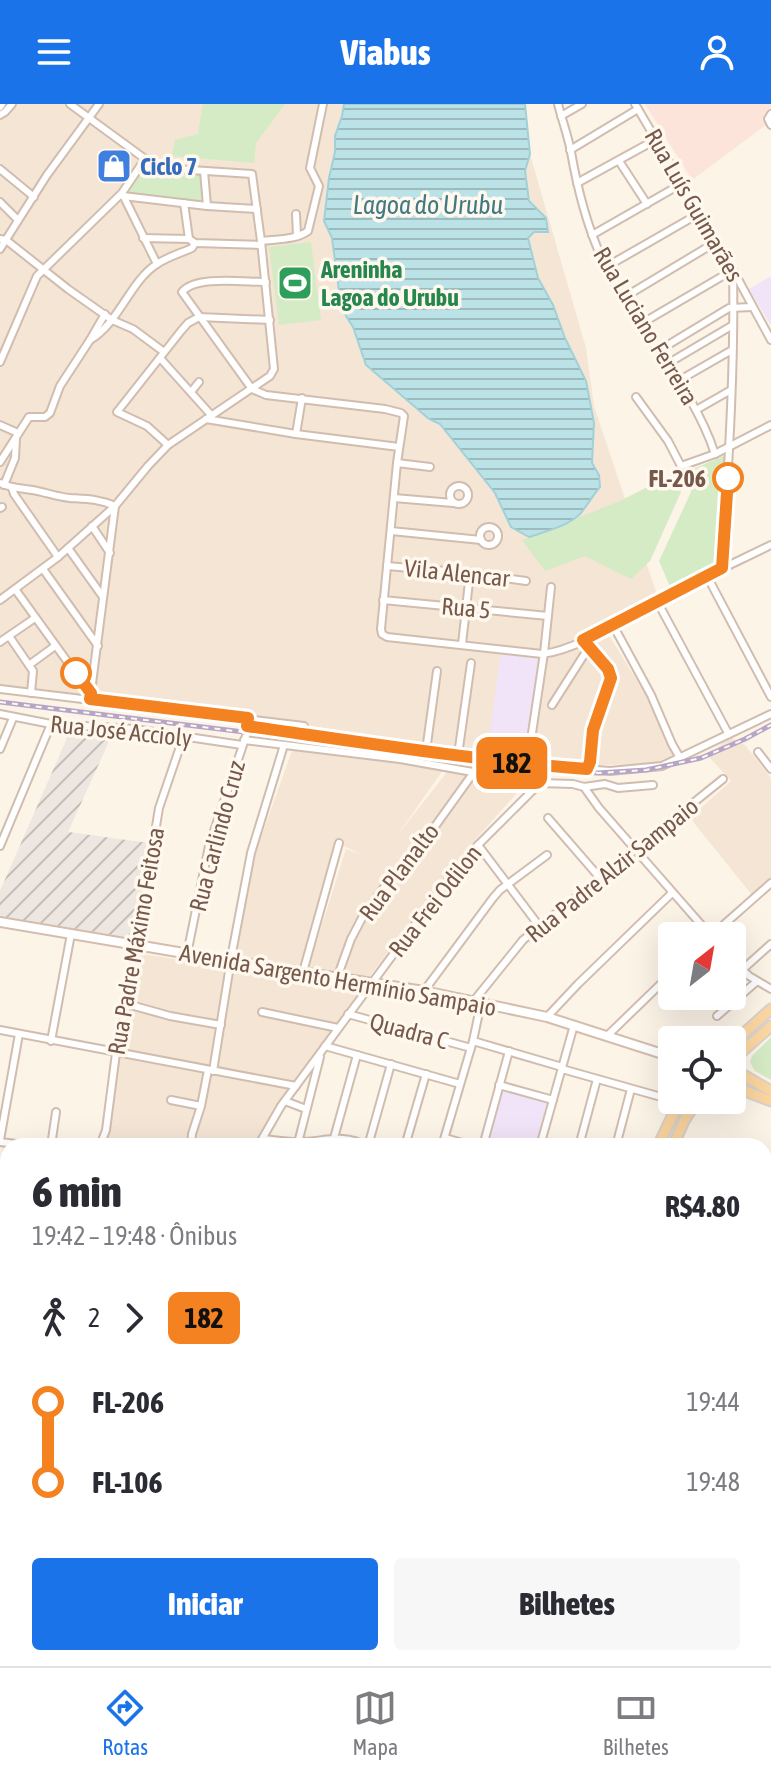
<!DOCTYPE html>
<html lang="pt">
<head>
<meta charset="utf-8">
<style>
  :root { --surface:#fff; --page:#f7f7f7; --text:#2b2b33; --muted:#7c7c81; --line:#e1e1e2; --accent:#1a73e8 }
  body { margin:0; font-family:"Asap Condensed",sans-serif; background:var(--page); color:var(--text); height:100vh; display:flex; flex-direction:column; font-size:30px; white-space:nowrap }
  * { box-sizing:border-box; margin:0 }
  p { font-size:26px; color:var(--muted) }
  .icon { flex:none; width:44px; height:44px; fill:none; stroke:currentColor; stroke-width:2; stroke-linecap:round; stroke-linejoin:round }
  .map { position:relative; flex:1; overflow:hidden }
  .side { position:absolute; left:0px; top:1034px; width:772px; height:528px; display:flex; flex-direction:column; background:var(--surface); border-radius:24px 24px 0 0; box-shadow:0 8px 32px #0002 }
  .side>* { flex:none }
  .badge { padding:0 16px; border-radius:12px; font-size:28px; line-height:52px }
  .needle { width:52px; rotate:31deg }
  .tools { position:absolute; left:658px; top:818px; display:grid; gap:16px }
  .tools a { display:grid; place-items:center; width:88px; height:88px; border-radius:8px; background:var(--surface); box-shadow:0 8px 32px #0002; font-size:40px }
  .map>.badge { position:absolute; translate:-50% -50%; box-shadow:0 0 0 4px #fff }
  .legs { display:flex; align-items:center; gap:12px; height:88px; padding:0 32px; font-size:26px }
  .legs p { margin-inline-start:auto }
  .head { display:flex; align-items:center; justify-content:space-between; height:136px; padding:0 32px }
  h1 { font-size:44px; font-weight:800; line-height:60px }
  .cta { display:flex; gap:16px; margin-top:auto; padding:16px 32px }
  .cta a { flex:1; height:92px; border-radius:8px; background:var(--accent); color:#fff; font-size:32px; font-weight:800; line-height:92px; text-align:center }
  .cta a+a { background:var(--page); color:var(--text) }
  ul { padding:0 32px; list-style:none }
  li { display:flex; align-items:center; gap:28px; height:80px; font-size:30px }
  li i { display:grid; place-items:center; width:12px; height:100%; margin:0 10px; background:currentColor }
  li i::after { content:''; width:20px; height:20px; margin:-10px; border:6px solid; border-radius:50%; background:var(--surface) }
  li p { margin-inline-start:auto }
  li:first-child i { background:linear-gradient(#0000 50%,currentColor 0) }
  li:last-child i { background:linear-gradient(currentColor 50%,#0000 0) }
  header { display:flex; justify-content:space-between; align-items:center; height:104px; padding:0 32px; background:var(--accent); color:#fff; font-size:36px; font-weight:800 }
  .dock { display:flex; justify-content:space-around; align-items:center; height:112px; border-top:2px solid var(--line); background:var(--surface); font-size:22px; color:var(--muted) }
  .dock a { display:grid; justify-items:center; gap:4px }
  .dock .current { color:var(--accent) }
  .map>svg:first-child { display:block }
</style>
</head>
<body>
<header><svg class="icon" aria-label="menu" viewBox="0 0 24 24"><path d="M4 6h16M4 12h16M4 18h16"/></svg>Viabus<svg class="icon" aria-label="person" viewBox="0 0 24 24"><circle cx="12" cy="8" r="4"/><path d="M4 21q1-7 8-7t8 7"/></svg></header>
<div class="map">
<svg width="771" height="1562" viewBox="0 0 771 1562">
  <defs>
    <pattern id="industrial-furrows" width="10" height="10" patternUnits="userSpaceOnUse" patternTransform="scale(2)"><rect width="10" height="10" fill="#ede6e1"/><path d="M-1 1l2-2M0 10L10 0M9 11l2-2" fill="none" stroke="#c5bdb8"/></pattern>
    <pattern id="water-rules" width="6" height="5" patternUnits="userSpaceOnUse" patternTransform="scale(2)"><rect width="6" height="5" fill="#bbe2e7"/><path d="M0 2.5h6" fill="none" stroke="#9dbabd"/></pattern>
  </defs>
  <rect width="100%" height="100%" fill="#fcf4e7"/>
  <!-- residential -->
  <g fill="#f4e5d5">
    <path d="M0,0H520L521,19L586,244L594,302L657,491L607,517L582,532L603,569L588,634L586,660L547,658L285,618L0,582Z"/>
    <path d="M606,527L648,594L676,652L657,660L596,661L598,636L612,567L595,538Z"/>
    <path d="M729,632L745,641L771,674V774L752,791L690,714L731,677L709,653Z"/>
    <path d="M293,644L443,666L396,733L447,668L526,679L474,737L369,873L308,865L346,745L363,751L337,739L302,864L236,853L254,753Z"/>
    <path d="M141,850L335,878L362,884L278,1004L260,1035L231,1042H99L104,1030Z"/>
    <path d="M3,1042L8,1043V1150L0,1173V1059Z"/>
    <path d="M34,1554H127L123,1562H31Z"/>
    <path d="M596,1554H685L679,1562H590Z"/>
  </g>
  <!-- commercial -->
  <path fill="#fde4db" d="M645,0H771V7L762,15L766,21L692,76Z"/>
  <!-- industrial -->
  <path fill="url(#industrial-furrows)" d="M71,625L112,631L68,728L149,739L135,832L129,834L0,812V787Z"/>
  <!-- education -->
  <g fill="#f1e4f9">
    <path d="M771,172V222L749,185Z"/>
    <path d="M501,547L538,552L539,555L528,649L488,645Z"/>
    <path d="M503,985L547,998L535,1042H489Z"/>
    <path d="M235,1554H388L381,1562H231Z"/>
  </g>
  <!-- green -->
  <g fill="#d5ebc5">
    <path d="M203,0H285L256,39L254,59L172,52L175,36L198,30Z"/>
    <path d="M144,64L202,70L206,98L127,89V87Z"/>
    <path d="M311,138L321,216L279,221L269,143Z"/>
    <path d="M726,351L718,460L671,485L659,457L691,388L686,368Z"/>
    <path d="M677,368L681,388L650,457L631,475L585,452L545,467L522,436L620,397Z"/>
    <path d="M771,933V976L755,967L750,958L752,952Z"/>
    <path d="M764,1118L771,1121V1233L764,1232Z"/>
    <path d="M5,1409L8,1410V1494L0,1496V1419Z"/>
    <path d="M422,1554H548L561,1562H434L420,1557Z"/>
  </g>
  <!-- water -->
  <path fill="url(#water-rules)" stroke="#a1d1d8" stroke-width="2" d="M344,0H525L530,50L525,67L529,97L546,114L548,128H534L528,134L538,174L553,201L565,234L586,277L594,319L592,359L599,371L600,383C593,391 585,405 579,411C565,423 547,427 529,433L511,423L495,389L440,320L429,315L366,261L353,223L346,212L339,187L332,134L324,117L329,74L335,48V32L342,12Z"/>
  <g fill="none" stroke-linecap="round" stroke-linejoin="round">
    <!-- stream -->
    <path stroke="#a1d1d8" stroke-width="2" d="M0,1476L8,1468"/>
    <defs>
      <g id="street">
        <path d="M558,0C562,16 568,32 571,48C578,88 588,128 607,165C639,228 693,282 715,350"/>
        <path d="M635,0L733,166L771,236"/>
        <path d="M0,3L2,0"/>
        <path d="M771,10L768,15L771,21"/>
        <path d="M0,11L5,8L12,0"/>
        <path d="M561,12L582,0"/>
        <path d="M570,46L638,5"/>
        <path d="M619,57L647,100"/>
        <path d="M0,65L34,93"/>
        <path d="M204,67L207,102"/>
        <path d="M577,79L657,35"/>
        <path d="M123,91L157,160"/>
        <path d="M123,92L207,102L257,105"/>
        <path d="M0,98L18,116"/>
        <path d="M184,99L189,135"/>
        <path d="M296,110L297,132"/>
        <path d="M592,131L683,79"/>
        <path d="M143,134L189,135L195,139L261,141"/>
        <path d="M0,135L6,136L68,185L112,216L133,225L164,248"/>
        <path d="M261,137C276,135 296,136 308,127L319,82L310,64L323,0"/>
        <path d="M0,145L47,71L99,0"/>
        <path d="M606,163L700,109"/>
        <path d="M266,178C244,178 195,171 182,188L252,285L266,291L385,305L401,309L404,312L397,359L381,525L382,530L387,533L542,550C577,546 622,516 654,499C693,478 732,460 771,441"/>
        <path d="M623,194L716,138"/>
        <path d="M639,221L733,166C735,265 728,365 722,464"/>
        <path d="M90,236C120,218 130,177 157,160C167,153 181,149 192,144L195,139"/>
        <path d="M658,247L729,204L752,203"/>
        <path d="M160,254L212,312"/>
        <path d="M0,258L37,172L122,89L145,55"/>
        <path d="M667,260L733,221"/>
        <path d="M678,277L732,246"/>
        <path d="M191,288L199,278"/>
        <path d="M636,293L668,337L681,362L715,350L771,321"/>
        <path d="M696,306L731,286"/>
        <path d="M206,315L296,330L399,343"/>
        <path d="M0,321L18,329"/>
        <path d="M296,330L302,294"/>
        <path d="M168,341L147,322L117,308L181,227L188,219L199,213L270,216"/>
        <path d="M0,358L29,313H45L50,309L60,282L90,236L105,210"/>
        <path d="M397,359L430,363"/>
        <path d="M0,379C11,384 20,384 32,386C45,388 57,393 70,394C86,395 100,395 115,402"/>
        <path d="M4,381L15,354L16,335"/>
        <circle cx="459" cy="391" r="9"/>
        <path d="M12,384L14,390L58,453"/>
        <path d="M394,394L453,399"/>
        <path d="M0,404L2,403"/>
        <path d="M92,422L110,449"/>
        <circle cx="489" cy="432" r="9"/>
        <path d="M391,427L481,436"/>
        <path d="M68,444L103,493"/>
        <path d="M387,462L470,469L526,477"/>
        <path d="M43,465L98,542"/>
        <path d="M707,472L771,593"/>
        <path d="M15,485L90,589"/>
        <path d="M0,496L58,453L115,402L148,362L168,341L270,272L274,265L261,137L252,70L176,65L152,60L70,0"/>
        <path d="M383,496L548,512"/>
        <path d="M657,497L728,629"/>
        <path d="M613,521L651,591L672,640L680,654"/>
        <path d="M9,532L33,567L31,589"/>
        <path d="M583,536L608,565L611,574L593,626L590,658L587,665"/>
        <path d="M0,538L35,514"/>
        <path d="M462,540L470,469"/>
        <path d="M29,561L55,542"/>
        <path d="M0,585L304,622"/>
        <path d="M90,595L115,402"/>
        <path d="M552,601L589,543"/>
        <path d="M0,610L51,620L134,625L242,641"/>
        <path d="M247,622L528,661L610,667L662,662L771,610"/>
        <path d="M244,636L400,655L484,670L531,675L540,679L573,680L584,683L605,680L618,684L653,681"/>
        <path d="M0,645L13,614"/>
        <path d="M426,647L437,567"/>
        <path d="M758,648L771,665"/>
        <path d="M529,649L544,549L551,483"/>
        <path d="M458,651L471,559"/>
        <path d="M584,683L599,704L711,832"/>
        <path d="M548,714L600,774"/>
        <path d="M478,741L540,823"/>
        <path d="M0,742L51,620"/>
        <path d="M711,832L771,779"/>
        <path d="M187,850L209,742L247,629V621"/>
        <path d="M732,856L749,872L771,885"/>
        <path d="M742,866L771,840"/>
        <path d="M303,868L339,739"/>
        <path d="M337,874L351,835L362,814L385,782L413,753L474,668"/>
        <path d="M424,887L493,794L500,786L547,751"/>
        <path d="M473,898L523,836L723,675"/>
        <path d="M127,900L170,912L221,921"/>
        <path d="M262,908L338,924"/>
        <path d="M348,910L471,944"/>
        <path d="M717,912L756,878"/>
        <path d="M547,913L578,880L672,789"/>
        <path d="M0,926L296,982"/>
        <path d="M607,932L672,869"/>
        <path d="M51,937L71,830"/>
        <path d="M473,937L562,963"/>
        <path d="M325,942L460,980"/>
        <path d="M562,965L672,996"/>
        <path d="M213,967L232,849L251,749L284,641"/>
        <path d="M499,981L553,996"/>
        <path d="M171,996L201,1002"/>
        <path d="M285,997L306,1005"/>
        <path d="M334,1034L357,951"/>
        <path d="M445,1034L473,1042"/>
        <path d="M263,1035C274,1036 285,1038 296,1038C323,1039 340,1028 367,1042"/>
        <path d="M0,1036L19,930"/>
        <path d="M0,1038L32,1042"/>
        <path d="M298,1039L320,953"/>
        <path d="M51,1042L56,1008"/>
        <path d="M100,1042L106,1026L116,949L127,900L159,704L183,634"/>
        <path d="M191,1042L192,1030L201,1002L208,966"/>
        <path d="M258,1042L281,1002L446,779L478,741L540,679"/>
        <path d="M368,1042L391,960"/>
        <path d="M405,1042L426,970"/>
        <path d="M442,1042L473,937L481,899"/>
        <path d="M483,1042L509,947"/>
        <path d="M540,1042L574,921"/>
        <path d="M579,1042L597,975"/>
        <path d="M616,1042L631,985"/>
        <path d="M0,1182L8,1164"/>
        <path d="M0,1214L8,1218"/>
        <path d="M764,1238H771"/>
        <path d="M764,1272L771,1264"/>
        <path d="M764,1319L771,1316"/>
        <path d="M0,1334L8,1338"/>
        <path d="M0,1400L8,1383"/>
        <path d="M764,1432L771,1422"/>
        <path d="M410,1556L425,1562"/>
        <path d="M24,1562L28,1554"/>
        <path d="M129,1562L132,1554"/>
        <path d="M227,1562L231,1554"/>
        <path d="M584,1562L589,1554"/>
      </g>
      <path id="secondary" d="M0,818L231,857L424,887L547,913L672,953"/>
      <g id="primary">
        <path d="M732,940L771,905"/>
        <path d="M740,950L737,958L738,968L771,987"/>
        <path d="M738,951L771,922"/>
        <path d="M732,982L771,997"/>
        <path d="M658,1042L680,996"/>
        <path d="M673,1042L684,1017L697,996"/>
        <path d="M391,1562L396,1554"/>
        <path d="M406,1562L411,1554"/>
      </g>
    </defs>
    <!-- street casing -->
    <use href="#street" stroke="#d1bdaf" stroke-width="10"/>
    <!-- secondary casing -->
    <use href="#secondary" stroke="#d4bdad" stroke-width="12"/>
    <!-- primary casing -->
    <use href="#primary" stroke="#d9d1cd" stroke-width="13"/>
    <!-- street -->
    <use href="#street" stroke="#fff" stroke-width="6"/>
    <!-- secondary -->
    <use href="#secondary" stroke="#fff" stroke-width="8"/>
    <!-- primary -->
    <use href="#primary" stroke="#fbd6a0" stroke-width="9"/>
    <defs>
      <path id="rail" d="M0,598L543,665L598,669L646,666L701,654L745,635L771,621"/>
    </defs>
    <!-- rail casing -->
    <use href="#rail" stroke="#b6a5c7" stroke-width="5"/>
    <!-- rail -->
    <use href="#rail" stroke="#fff8ee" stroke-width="2" stroke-dasharray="6" stroke-linecap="butt"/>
  </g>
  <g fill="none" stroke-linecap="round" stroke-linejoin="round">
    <defs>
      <path id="line-1" d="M76,569L91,589L90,595L248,614L247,622C360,638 473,656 587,665L590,658L593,626L611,574L608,565L583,536L722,464L728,374"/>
    </defs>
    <!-- line-1 casing -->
    <use href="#line-1" stroke="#fff" stroke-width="18"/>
    <!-- line-1 -->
    <use href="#line-1" stroke="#f58220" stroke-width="12"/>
  </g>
  <!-- icons -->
  <defs>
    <symbol id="shop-square" viewBox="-11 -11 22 22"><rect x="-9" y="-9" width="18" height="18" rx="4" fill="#3f7fe0" stroke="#fff8ee"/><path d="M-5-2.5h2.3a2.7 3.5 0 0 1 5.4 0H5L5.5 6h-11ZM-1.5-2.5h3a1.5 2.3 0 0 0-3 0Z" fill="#fff"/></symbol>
    <symbol id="stadium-square" viewBox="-11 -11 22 22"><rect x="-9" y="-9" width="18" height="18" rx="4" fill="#2e9e5b" stroke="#fff8ee"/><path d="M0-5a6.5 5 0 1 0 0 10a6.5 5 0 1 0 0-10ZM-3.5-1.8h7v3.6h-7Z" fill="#fff"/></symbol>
  </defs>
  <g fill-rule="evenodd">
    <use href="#shop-square" x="94" y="42" width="40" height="40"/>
    <use href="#stadium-square" x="275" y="159" width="40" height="40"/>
  </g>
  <!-- markers -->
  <g fill="#fff" stroke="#f58220" stroke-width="4">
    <circle cx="728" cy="374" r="14"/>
    <circle cx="76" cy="569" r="14"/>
  </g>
  <g text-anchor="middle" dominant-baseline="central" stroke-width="7" stroke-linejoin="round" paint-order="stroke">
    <!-- shop labels -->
    <g font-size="24" font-weight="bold" fill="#366cbe" stroke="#fff8ee" text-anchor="start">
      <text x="140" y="62">Ciclo 7</text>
    </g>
    <!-- street labels -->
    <g font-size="24" fill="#77594b" stroke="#fff8ee">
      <text transform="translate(694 101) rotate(60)">Rua Luís Guimarães</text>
      <text transform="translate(646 222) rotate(59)">Rua Luciano Ferreira</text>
      <text transform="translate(457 469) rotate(6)">Vila Alencar</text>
      <text transform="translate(466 504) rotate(5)">Rua 5</text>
      <text transform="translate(121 627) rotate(6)">Rua José Accioly</text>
      <text transform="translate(217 732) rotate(-75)">Rua Carlindo Cruz</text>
      <text transform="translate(612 766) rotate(-39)">Rua Padre Alzir Sampaio</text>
      <text transform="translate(399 768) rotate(-53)">Rua Planalto</text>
      <text transform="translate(435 797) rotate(-52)">Rua Frei Odilon</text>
      <text transform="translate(136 837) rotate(-80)">Rua Padre Máximo Feitosa</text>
      <text transform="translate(338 876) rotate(10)">Avenida Sargento Hermínio Sampaio</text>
      <text transform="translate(409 927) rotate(15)">Quadra C</text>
    </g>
    <!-- leisure labels -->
    <g font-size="24" font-weight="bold" fill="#27864d" stroke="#fff8ee" text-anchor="start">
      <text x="321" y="165">Areninha<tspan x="321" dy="28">Lagoa do Urubu</tspan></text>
    </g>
    <!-- stop labels -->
    <g font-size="24" font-weight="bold" fill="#77594b" stroke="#fff8ee" text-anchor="end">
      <text x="706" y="374">FL-206</text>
    </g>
    <!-- water labels -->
    <g font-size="26" font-style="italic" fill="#417a83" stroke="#fff8ee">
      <text x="428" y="101">Lagoa do Urubu</text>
    </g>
  </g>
</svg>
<div class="tools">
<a><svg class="needle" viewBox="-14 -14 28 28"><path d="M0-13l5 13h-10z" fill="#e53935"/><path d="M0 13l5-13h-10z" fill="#7c7c81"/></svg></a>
<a><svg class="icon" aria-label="locate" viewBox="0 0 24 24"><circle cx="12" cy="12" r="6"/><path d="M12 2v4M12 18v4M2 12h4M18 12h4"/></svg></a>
</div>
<b class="badge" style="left:512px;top:659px;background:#f58220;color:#111">182</b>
<section class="side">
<div class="head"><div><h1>6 min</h1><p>19:42 – 19:48 · Ônibus</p></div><b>R$4.80</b></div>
<div class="legs"><svg class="icon" aria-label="walk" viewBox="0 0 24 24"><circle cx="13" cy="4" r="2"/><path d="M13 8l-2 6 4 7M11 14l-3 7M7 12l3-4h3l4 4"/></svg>2<svg class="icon" aria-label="forward" viewBox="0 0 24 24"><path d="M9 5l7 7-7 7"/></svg><b class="badge" style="background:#f58220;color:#111">182</b></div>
<ul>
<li><i style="color:#f58220"></i><b>FL-206</b><p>19:44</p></li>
<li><i style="color:#f58220"></i><b>FL-106</b><p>19:48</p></li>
</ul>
<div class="cta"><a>Iniciar</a><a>Bilhetes</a></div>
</section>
</div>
<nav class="dock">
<a class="current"><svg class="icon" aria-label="directions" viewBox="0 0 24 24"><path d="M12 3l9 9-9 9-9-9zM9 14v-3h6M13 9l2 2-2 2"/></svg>Rotas</a>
<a><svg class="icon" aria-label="map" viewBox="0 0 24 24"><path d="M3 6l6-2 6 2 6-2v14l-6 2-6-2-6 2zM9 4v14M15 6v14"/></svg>Mapa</a>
<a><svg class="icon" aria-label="tickets" viewBox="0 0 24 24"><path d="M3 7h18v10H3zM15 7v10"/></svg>Bilhetes</a>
</nav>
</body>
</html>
